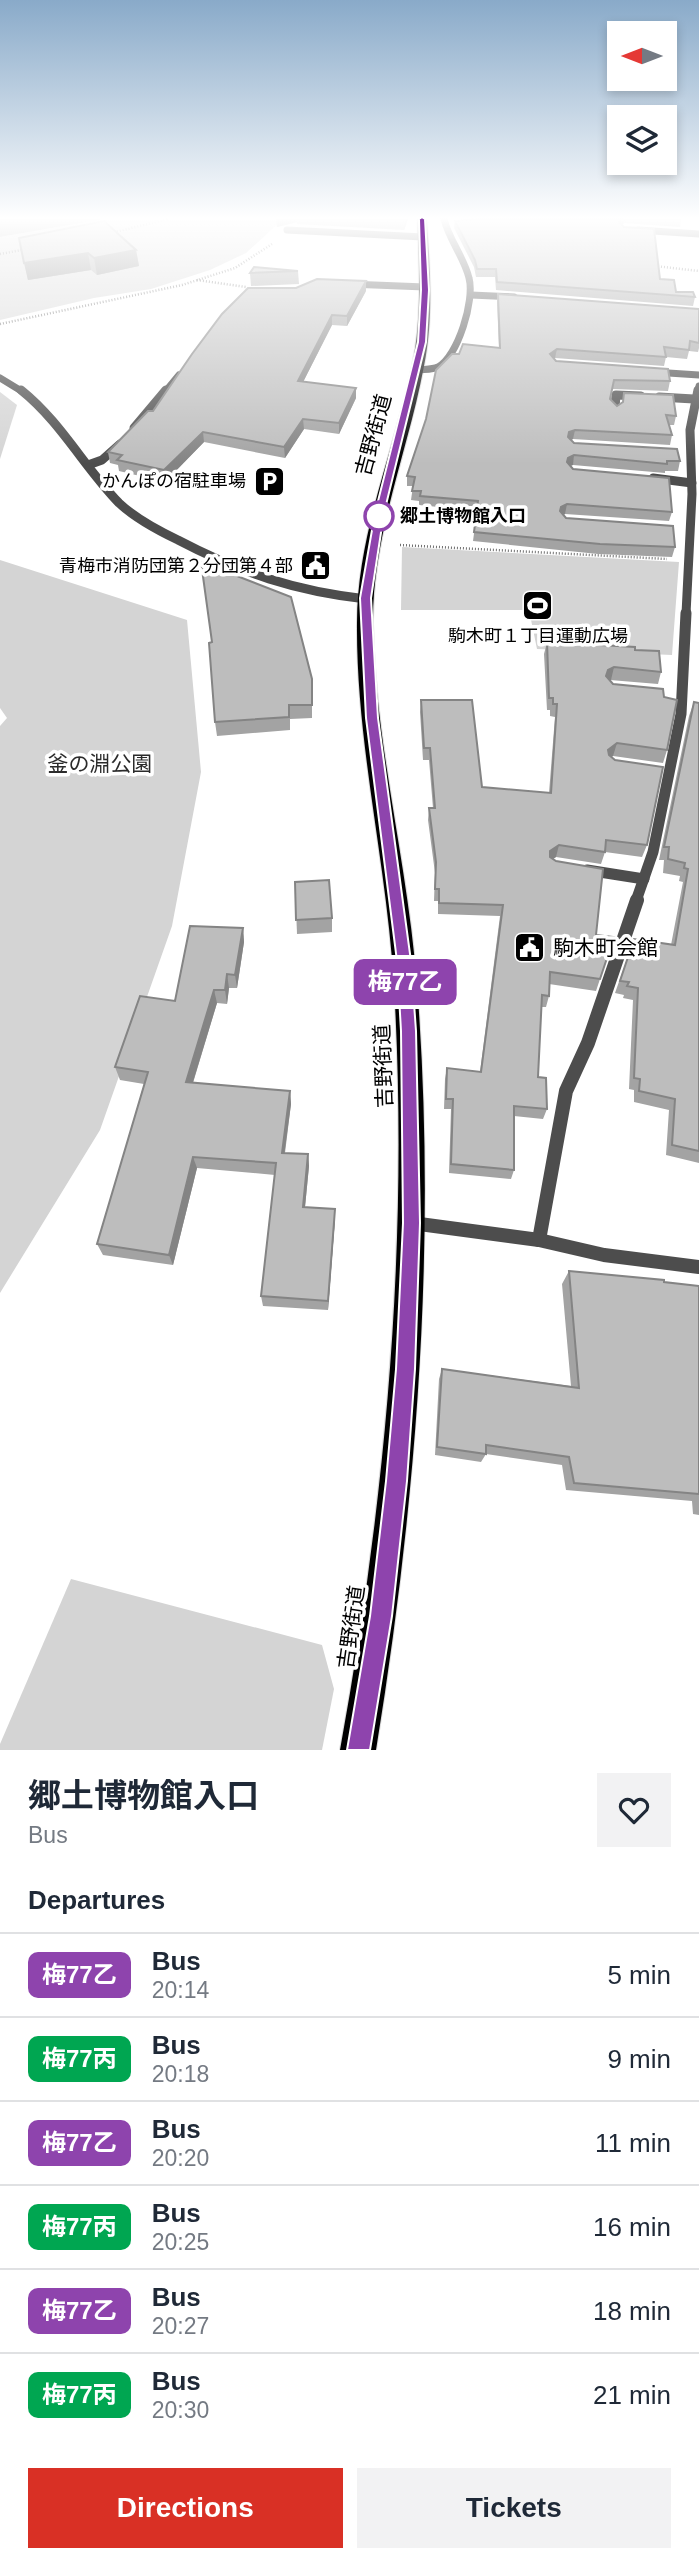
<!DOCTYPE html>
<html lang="en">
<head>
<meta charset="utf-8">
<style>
  :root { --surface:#fff; --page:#f2f2f3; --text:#1f2937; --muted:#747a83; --line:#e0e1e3; --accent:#d93025 }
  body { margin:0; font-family:Arial,"Noto Sans JP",sans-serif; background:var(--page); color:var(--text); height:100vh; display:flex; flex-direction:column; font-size:26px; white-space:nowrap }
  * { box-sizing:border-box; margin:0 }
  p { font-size:23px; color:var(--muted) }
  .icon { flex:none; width:38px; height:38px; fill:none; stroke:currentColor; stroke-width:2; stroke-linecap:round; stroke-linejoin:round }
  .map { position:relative; height:1750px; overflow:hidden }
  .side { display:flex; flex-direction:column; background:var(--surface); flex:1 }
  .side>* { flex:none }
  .badge { padding:0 14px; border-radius:10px; font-size:24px; line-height:46px }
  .needle { width:46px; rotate:270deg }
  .fabs { position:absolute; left:607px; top:21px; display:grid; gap:14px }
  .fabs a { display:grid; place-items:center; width:70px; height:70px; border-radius:0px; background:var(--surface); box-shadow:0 4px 10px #0003; font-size:35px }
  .map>.badge { position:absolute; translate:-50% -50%; box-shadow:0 0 0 4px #fff }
  h2 { padding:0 28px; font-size:26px; line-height:63px }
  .round { display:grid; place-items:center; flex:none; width:74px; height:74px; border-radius:0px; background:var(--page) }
  .headline { display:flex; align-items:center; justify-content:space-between; height:119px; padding:0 28px }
  h1 { font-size:33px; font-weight:700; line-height:52px }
  .cta { display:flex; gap:14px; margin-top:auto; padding:14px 28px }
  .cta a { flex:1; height:80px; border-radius:0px; background:var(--accent); color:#fff; font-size:28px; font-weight:700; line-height:80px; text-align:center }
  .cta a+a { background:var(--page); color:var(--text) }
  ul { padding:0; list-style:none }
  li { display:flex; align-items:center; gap:21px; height:84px; padding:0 28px; border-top:2px solid var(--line) }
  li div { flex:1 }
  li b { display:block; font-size:26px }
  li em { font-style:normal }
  li .badge { min-width:77px; font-weight:700; text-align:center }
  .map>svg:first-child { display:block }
</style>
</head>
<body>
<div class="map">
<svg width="699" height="1750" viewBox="0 0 699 1750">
  <rect width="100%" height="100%" fill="#fff"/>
  <!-- green -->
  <g fill="#d4d4d4">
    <path d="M104,219H283L246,253L210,270L151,289L94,298L0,320V237Z"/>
    <path d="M0,392L17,405L0,459Z"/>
    <path d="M402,547L679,562L672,655L537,649L529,610H401Z"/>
    <path d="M0,560L187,620L201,772L172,926L100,1130L0,1293V726L7,718L0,708Z"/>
    <path d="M71,1579L322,1645L334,1689L322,1750H0V1744Z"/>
  </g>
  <!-- water -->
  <path fill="#9b9b9b" d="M0,219H104L0,237Z"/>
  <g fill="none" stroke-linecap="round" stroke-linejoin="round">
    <defs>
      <path id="highway" d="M417,219H427C430,268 434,317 424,366C408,452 372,535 373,624C375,745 408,864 417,985C437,1241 417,1498 376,1750H340C386,1498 409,1242 394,986C387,864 356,745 357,623C357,534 394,452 412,366C422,318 419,268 417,219Z"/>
    </defs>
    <!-- highway casing -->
    <use href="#highway" stroke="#dbdbdb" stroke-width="2"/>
    <!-- path -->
    <g stroke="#6f6f6f" stroke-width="2.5" stroke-dasharray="1 2" stroke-linecap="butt">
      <path d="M111,233L168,219"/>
      <path d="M0,254L27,249"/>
      <path d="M655,266L699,271"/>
      <path d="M197,280L246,287L250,290"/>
      <path d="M0,324L182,285L235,268L272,244"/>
      <path d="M400,545L667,559"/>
    </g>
    <!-- minor-far3 -->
    <g stroke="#4d4d4d" stroke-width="7">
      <path d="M287,230L423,237"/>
      <path d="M638,230L699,234"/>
      <path d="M349,284L425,287"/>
      <path d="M471,295L514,297"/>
      <path d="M417,370C424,369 432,370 438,367C458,356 475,300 469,278C464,257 449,240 444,219"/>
      <path d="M653,372L699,375"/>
      <path d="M0,378L23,392"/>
      <path d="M165,392L179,375"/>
      <path d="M698,392L699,386"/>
    </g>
    <!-- minor-far2 -->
    <g stroke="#4d4d4d" stroke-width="9">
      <path d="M21,390C61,422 84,467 119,503C136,519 157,530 178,540C241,573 295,591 366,599"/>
      <path d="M659,397L694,399"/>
      <path d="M615,408L616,395L641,396"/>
      <path d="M134,428L166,390"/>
      <path d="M88,465L102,460L120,444"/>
      <path d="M653,478L692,483"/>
      <path d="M686,614L692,494L690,430L698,390"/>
    </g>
    <!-- minor-far1 -->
    <g stroke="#4d4d4d" stroke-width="11">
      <path d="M587,870L644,879"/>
      <path d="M636,901L653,852L681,714L686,613"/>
    </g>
    <!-- minor -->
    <g stroke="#4d4d4d" stroke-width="14">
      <path d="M412,1223L539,1240L604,1255L699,1267"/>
      <path d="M539,1240L566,1091L588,1043L637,900"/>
    </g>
    <!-- highway -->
    <use href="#highway" fill="#000" fill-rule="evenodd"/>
  </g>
  <!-- wall -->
  <g fill="#a3a3a3">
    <path d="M276,219H408L404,230L297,224V222L277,227Z"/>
    <path d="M480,219H681L680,227L624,223L622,225L660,279L676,292L695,297L693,306L496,290L495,277H476L474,267L454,228L455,221Z"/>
    <path d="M19,238L136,250L139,266L97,275L91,270L28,280Z"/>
    <path d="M298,271L299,284L251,286L250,273Z"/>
    <path d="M366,291L347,326L332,325L303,382L356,398L339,434L304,429L285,458L204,442L165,482L119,471L118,465L110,463L108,452L153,411Z"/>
    <path d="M498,294L699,309V348L698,352L689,351L687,359L666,357L664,366L555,358L554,359L556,361L670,381L668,391L612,389L610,399L617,406L676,416L674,425H669L672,435L670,445L573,439L571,440L574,443L680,461L678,471H665V473L573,465L570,466L573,469L672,512L669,521L565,514L563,515L566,518L675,547L672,557L598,554L473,541L477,511L419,505V501L411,500L413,486H407V476L459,354L499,347L497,302Z"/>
    <path d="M547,642L635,650L661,672L658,684L610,680L667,750L663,763L613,756L611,757L647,845L642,857L605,852L601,864L556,857L553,859L596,935L614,937L596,991L549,984V996L546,1007H541L538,1077L547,1109L543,1119L514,1116V1170L511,1179L449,1173L451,1109H444L445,1079L447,1068L480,1072L500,916L438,914V901H434L435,873L428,820L429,808H433L429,760H423L420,712L421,700L482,787L549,793L555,717L550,716V710H547L544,654Z"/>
    <path d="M312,693V718L290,719V730L217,736L215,722Z"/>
    <path d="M694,702L699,703V1163L666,1155L669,1110L634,1102V1090L629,1089L633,1000L623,998L624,995L615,993L634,939L671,945L683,882L679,881L680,876L663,873L664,860H659L689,716Z"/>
    <path d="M295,882L332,918V932L297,934Z"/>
    <path d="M243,928L244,942L237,988H229L227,1004L217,1003L193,1083L290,1091L291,1104L285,1153L308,1154L309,1166L305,1207L335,1219L328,1310L263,1306L261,1296L275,1175L197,1168L173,1265L103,1255L97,1244L144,1084L120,1080L115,1067Z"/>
    <path d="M569,1271L699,1286V1515L693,1514L692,1501L566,1490L562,1465L486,1454L481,1462L435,1455L439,1379L442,1369L571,1386L562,1284Z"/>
  </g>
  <!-- shaded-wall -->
  <g fill="#848484">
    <path d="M276,219H297V222L277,227Z"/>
    <path d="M405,219H408L404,230Z"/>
    <path d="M622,219H625L624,223L618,229L619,222Z"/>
    <path d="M136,250L139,266L97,275L94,258Z"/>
    <path d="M88,253L91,270L28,280L24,263Z"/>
    <path d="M366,281V291L347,326V316Z"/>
    <path d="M332,315V325L298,392V381Z"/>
    <path d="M557,349L555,358L549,363L550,354Z"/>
    <path d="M356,388V398L339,434V423Z"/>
    <path d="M303,419L304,429L285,458L284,447Z"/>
    <path d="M575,430L573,439L568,442L566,446L569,432Z"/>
    <path d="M203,432L204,442L165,482L164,470Z"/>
    <path d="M574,455L573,465L567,467V462L568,458Z"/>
    <path d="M567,504L565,514L560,517L558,521L561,507Z"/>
    <path d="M614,667L611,680L605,683L603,688L608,670Z"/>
    <path d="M617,743L613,756L605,762L608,750Z"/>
    <path d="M559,845L556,857L547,863L550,851Z"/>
    <path d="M243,928L244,942L237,988L235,975Z"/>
    <path d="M227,974L229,988L227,1004L225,990Z"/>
    <path d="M214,990L217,1003L189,1095L186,1082Z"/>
    <path d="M290,1091L291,1104L283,1164L282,1153Z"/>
    <path d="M308,1154L309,1166L304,1217L303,1207Z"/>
    <path d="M193,1157L197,1168L173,1265L169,1255Z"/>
    <path d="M335,1209V1219L328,1310V1301Z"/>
  </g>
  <!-- building -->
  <g fill="#bdbdbd" stroke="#848484" stroke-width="2">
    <path d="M480,219H622L619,222L624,227L654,229L660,279L674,280L676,292H693L695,297L497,282L496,269H477L475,260L455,221Z"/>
    <path d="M104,221L136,250L94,258L88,253L24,263L19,238Z"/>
    <path d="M254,267L298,271L250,273Z"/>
    <path d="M317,279L366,281L347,316L332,315L298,381L356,388L339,423L303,419L284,447L203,432L164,470L117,460L122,455L108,452L148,411H153L192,354L222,314L248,288H296Z"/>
    <path d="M498,294L699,309V343L690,341L689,350L664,347L666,357L557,349L550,354L556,361L668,369L670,381L614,380L610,399L617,406L623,402L624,393L673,395L676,416L666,415L672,435L575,430L569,432L568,437L574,443L677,449L680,461H667V464L574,455L568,458L567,462L573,469L669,478L672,512L567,504L561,507L560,511L566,518L673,526L675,547L600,544L474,532L478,501L420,496L421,491H412L415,477L407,476L426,419L436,370L452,354H459L463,344L500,348Z"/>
    <path d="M201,562L291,597L312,679V705H289V717L215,722L209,643L212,642Z"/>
    <path d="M547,642L635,647V650L659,651L661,672L614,667L608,670L606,676L613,684L663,689L664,697L677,700L667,750L617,743L608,750L609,755L615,760L663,767L647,845L606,840L605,852L559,845L550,851V857L556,861L603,869L596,935L614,937L600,979L550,972L549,996L542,995L538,1077L546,1078L547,1109L514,1106V1170L451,1164L453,1099H446L447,1068L481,1072L503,905L439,903V889H435L436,862L429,808H435L430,748H424L421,700H472L482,787L551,793L557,704H553V698H549Z"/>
    <path d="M694,702L699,703V1151L672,1145L675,1099L639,1091L640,1079L634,1078L638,988L627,986L629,982L620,981L634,939L675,945L688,869L684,868L685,863L668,859L669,847H664Z"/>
    <path d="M329,880L332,918L296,920L295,882Z"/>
    <path d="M190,926L243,928L235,975L227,974L225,990H214L186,1082L290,1091L282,1153L308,1154L303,1207L335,1209L328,1301L261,1296L276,1163L193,1157L169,1255L97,1244L148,1072L115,1067L140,996L175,1001Z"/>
    <path d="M569,1271L664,1280V1282L699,1286V1494L574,1483L569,1457L486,1445V1454L437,1447L442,1369L579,1388Z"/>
  </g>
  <!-- sky -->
  <linearGradient id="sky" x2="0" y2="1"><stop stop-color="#89aac9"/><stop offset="0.47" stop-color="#fff"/><stop offset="1" stop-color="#fff" stop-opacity="0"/></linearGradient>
  <rect width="699" height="464" fill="url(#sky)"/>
  <!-- line -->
  <path fill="#8e44ad" stroke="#fff" stroke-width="2" d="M422,217L425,219L429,290L426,342L384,513L371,598L378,718L411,961L416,1031L420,1223L415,1369L407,1481L392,1616L370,1750H347L370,1616L386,1481L396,1369L403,1223L401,1031L397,961L366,718L360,598L375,513L418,342L421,290L419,219Z"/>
  <!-- icons -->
  <defs>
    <symbol id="parking-square" viewBox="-11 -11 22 22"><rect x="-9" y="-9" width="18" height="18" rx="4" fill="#000" stroke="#fff"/><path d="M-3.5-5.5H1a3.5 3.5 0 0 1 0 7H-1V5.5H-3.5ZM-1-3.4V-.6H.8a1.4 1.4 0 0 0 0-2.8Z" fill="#fff"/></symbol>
    <symbol id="civic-square" viewBox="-11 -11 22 22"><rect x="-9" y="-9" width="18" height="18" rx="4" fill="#000" stroke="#fff"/><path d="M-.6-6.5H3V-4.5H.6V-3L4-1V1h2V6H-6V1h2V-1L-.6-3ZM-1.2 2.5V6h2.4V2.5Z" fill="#fff"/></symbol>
    <symbol id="stadium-square" viewBox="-11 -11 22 22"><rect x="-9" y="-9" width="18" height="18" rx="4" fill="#000" stroke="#fff"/><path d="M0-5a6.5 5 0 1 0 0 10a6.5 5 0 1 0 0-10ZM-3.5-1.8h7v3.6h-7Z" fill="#fff"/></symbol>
  </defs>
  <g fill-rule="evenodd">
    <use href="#parking-square" x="252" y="464" width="35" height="35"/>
    <use href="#civic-square" x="298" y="548" width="35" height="35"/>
    <use href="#stadium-square" x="520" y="588" width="35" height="35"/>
    <use href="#civic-square" x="512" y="930" width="35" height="35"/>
  </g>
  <!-- markers -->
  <circle fill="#fff" stroke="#8e44ad" stroke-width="3.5" cx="379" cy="516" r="14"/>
  <g text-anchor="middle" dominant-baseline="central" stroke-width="7" stroke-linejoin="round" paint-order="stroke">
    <!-- far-poi labels -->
    <g font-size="18" fill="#000" stroke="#fff" text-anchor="end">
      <text x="246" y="481">かんぽの宿駐車場</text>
      <text x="293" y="566">青梅市消防団第２分団第４部</text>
      <text x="538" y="636" text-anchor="middle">駒木町１丁目運動広場</text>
    </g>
    <!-- far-stop labels -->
    <g font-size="18" font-weight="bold" fill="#000" stroke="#fff" text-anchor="start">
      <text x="400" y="516">郷土博物館入口</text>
    </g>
    <!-- street labels -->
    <g font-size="21" fill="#000" stroke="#fff">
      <text transform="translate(373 435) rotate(-75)">吉野街道</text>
      <text transform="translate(383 1066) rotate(-92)">吉野街道</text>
      <text transform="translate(351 1627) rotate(-82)">吉野街道</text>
    </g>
    <!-- park labels -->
    <g font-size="21" fill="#2b2b2b" stroke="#fff">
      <text x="100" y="763">釜の淵公園</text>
    </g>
    <!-- poi labels -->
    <g font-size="21" fill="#000" stroke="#fff" text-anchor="start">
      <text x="553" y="947">駒木町会館</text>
    </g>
  </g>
</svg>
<div class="fabs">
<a><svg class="needle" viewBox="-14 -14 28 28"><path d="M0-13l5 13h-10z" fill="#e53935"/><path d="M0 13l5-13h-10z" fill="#747a83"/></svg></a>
<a><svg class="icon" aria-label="layers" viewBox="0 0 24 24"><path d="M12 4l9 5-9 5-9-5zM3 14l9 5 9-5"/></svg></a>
</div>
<b class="badge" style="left:405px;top:982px;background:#8e44ad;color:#fff">梅77乙</b>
</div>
<section class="side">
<div class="headline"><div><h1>郷土博物館入口</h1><p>Bus</p></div><a class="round"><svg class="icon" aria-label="heart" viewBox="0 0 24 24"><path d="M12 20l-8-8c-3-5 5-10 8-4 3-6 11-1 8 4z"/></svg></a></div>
<h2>Departures</h2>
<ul>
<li><span class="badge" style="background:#8e44ad;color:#fff">梅77乙</span><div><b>Bus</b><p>20:14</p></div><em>5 min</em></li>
<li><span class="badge" style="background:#00a651;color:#fff">梅77丙</span><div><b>Bus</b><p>20:18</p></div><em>9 min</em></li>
<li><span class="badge" style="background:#8e44ad;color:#fff">梅77乙</span><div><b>Bus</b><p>20:20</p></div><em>11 min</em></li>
<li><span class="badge" style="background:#00a651;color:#fff">梅77丙</span><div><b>Bus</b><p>20:25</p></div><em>16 min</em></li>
<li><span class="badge" style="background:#8e44ad;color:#fff">梅77乙</span><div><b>Bus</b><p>20:27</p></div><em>18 min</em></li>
<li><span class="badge" style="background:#00a651;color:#fff">梅77丙</span><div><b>Bus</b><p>20:30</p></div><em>21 min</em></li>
</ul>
<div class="cta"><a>Directions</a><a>Tickets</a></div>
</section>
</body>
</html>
